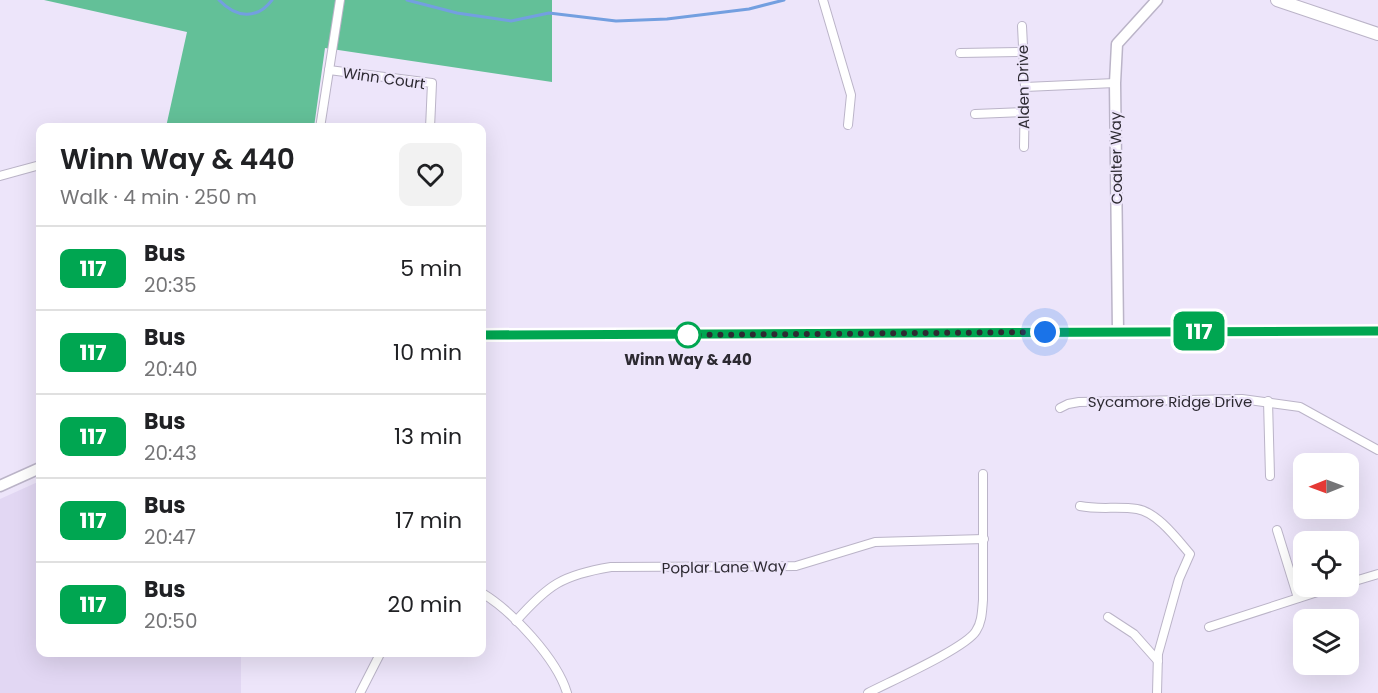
<!DOCTYPE html>
<html lang="en">
<head>
<meta charset="utf-8">
<style>
  :root { --surface:#fff; --page:#f2f2f2; --text:#202124; --muted:#757577; --line:#e0e0e0 }
  body { margin:0; font-family:Poppins,sans-serif; background:var(--page); color:var(--text); height:100vh; display:flex; flex-direction:column; font-size:22px; white-space:nowrap }
  * { box-sizing:border-box; margin:0 }
  p { font-size:20px; color:var(--muted) }
  .icon { flex:none; width:33px; height:33px; fill:none; stroke:currentColor; stroke-width:2; stroke-linecap:round; stroke-linejoin:round }
  .map { position:relative; flex:1; overflow:hidden }
  .side { position:absolute; left:36px; top:123px; width:450px; height:534px; display:flex; flex-direction:column; background:var(--surface); border-radius:12px; box-shadow:0 6px 24px #0002 }
  .side>* { flex:none }
  .badge { padding:0 12px; border-radius:9px; font-size:21px; line-height:39px }
  .needle { width:39px; rotate:269deg }
  .fabs { position:absolute; left:1293px; top:453px; display:grid; gap:12px }
  .fabs a { display:grid; place-items:center; width:66px; height:66px; border-radius:12px; background:var(--surface); box-shadow:0 6px 24px #0002; font-size:30px }
  .you { position:absolute; width:30px; height:30px; margin:-15px; border:4px solid #fff; border-radius:50%; background:#1a73e8; box-shadow:0 0 0 9px #1a73e833 }
  .map>.badge { position:absolute; translate:-50% -50%; box-shadow:0 0 0 3px #fff }
  .round { display:grid; place-items:center; flex:none; width:63px; height:63px; border-radius:12px; background:var(--page) }
  .headline { display:flex; align-items:center; justify-content:space-between; height:102px; padding:0 24px }
  h1 { font-size:28px; font-weight:600; line-height:45px }
  ul { padding:0; list-style:none }
  li { display:flex; align-items:center; gap:18px; height:84px; padding:0 24px; border-top:2px solid var(--line) }
  li div { flex:1 }
  li b { display:block; font-size:22px }
  li em { font-style:normal }
  li .badge { min-width:66px; font-weight:700; text-align:center }
  .map>svg:first-child { display:block }
</style>
</head>
<body>
<div class="map">
<svg width="1378" height="693" viewBox="0 0 1378 693">
  <rect width="100%" height="100%" fill="#ede5fa"/>
  <!-- built -->
  <path fill="#e2d7f3" d="M40,481V652L241,653V693H0V499Z"/>
  <!-- forest -->
  <path fill="#63c098" d="M44,0H552V82L325,48L314,127H166L187,32Z"/>
  <g fill="none" stroke-linecap="round" stroke-linejoin="round">
    <!-- stream -->
    <g stroke="#739fe0" stroke-width="3">
      <path d="M219,0C236,18 257,20 272,0"/>
      <path d="M407,0L457,13L511,21L549,13L616,21L667,19L749,9L784,0"/>
    </g>
    <defs>
      <g id="minor">
        <path d="M823,0L851,95L848,125"/>
        <path d="M1022,26L1025,87L1024,147"/>
        <path d="M960,53L1023,52"/>
        <path d="M329,70L432,83L430,128"/>
        <path d="M1025,87L1115,83"/>
        <path d="M975,114L1025,112"/>
        <path d="M320,128L340,0"/>
        <path d="M0,176L40,165"/>
        <path d="M1268,401L1270,476"/>
        <path d="M1060,408L1068,404L1079,402L1242,399L1300,407L1378,450"/>
        <path d="M1080,506C1099,510 1118,506 1137,509C1157,512 1177,539 1190,554L1179,579L1158,654L1157,693"/>
        <path d="M1277,530L1298,598"/>
        <path d="M1348,583L1378,574"/>
        <path d="M482,593C512,611 557,659 567,693"/>
        <path d="M1108,617L1134,634L1158,661"/>
        <path d="M516,621C548,585 562,575 611,567L796,566L875,542L984,539"/>
        <path d="M1209,627L1336,586"/>
        <path d="M360,693L381,652"/>
        <path d="M868,693C889,682 966,648 976,631C982,622 982,611 983,600V474"/>
      </g>
      <g id="tertiary">
        <path d="M1118,331L1115,83L1117,44L1157,0"/>
        <path d="M482,335L1378,331"/>
        <path d="M0,486L40,468"/>
      </g>
      <path id="secondary" d="M1277,0L1378,34"/>
    </defs>
    <!-- minor casing -->
    <use href="#minor" stroke="#bbb4c8" stroke-width="10"/>
    <!-- tertiary casing -->
    <use href="#tertiary" stroke="#bbb4c8" stroke-width="13"/>
    <!-- secondary casing -->
    <use href="#secondary" stroke="#bbb4c8" stroke-width="14"/>
    <!-- minor -->
    <use href="#minor" stroke="#fff" stroke-width="8"/>
    <!-- tertiary -->
    <use href="#tertiary" stroke="#fff" stroke-width="10"/>
    <!-- secondary -->
    <use href="#secondary" stroke="#fff" stroke-width="12"/>
  </g>
  <g fill="none" stroke-linecap="round" stroke-linejoin="round">
    <defs>
      <path id="line" d="M482,335L1378,331"/>
    </defs>
    <!-- line casing -->
    <use href="#line" stroke="#fff" stroke-width="14"/>
    <!-- line -->
    <use href="#line" stroke="#00a651" stroke-width="9"/>
    <!-- walk -->
    <path stroke="#2d2a32" stroke-width="6" stroke-dasharray="0 10.8" d="M688,335L1045,332"/>
  </g>
  <!-- markers -->
  <circle fill="#fff" stroke="#00a651" stroke-width="3" cx="688" cy="335" r="12"/>
  <g text-anchor="middle" dominant-baseline="central" stroke-width="4.5" stroke-linejoin="round" paint-order="stroke">
    <!-- street labels -->
    <g font-size="15" fill="#2d2a32" stroke="#ede5fa">
      <text transform="translate(384 78) rotate(8)">Winn Court</text>
      <text transform="translate(1023 87) rotate(-91)">Alden Drive</text>
      <text transform="translate(1116 158) rotate(-91)">Coalter Way</text>
      <text x="1170" y="401">Sycamore Ridge Drive</text>
      <text transform="translate(724 567) rotate(-1)">Poplar Lane Way</text>
    </g>
    <!-- stop labels -->
    <g font-size="15" font-weight="bold" fill="#2d2a32" stroke="#ede5fa">
      <text x="688" y="359">Winn Way &amp; 440</text>
    </g>
  </g>
</svg>
<div class="fabs">
<a><svg class="needle" viewBox="-14 -14 28 28"><path d="M0-13l5 13h-10z" fill="#e53935"/><path d="M0 13l5-13h-10z" fill="#757577"/></svg></a>
<a><svg class="icon" aria-label="locate" viewBox="0 0 24 24"><circle cx="12" cy="12" r="6"/><path d="M12 2v4M12 18v4M2 12h4M18 12h4"/></svg></a>
<a><svg class="icon" aria-label="layers" viewBox="0 0 24 24"><path d="M12 4l9 5-9 5-9-5zM3 14l9 5 9-5"/></svg></a>
</div>
<div class="you" style="left:1045px;top:332px"></div>
<b class="badge" style="left:1199px;top:331px;background:#00a651;color:#fff">117</b>
<section class="side">
<div class="headline"><div><h1>Winn Way &amp; 440</h1><p>Walk · 4 min · 250 m</p></div><a class="round"><svg class="icon" aria-label="heart" viewBox="0 0 24 24"><path d="M12 20l-8-8c-3-5 5-10 8-4 3-6 11-1 8 4z"/></svg></a></div>
<ul>
<li><span class="badge" style="background:#00a651;color:#fff">117</span><div><b>Bus</b><p>20:35</p></div><em>5 min</em></li>
<li><span class="badge" style="background:#00a651;color:#fff">117</span><div><b>Bus</b><p>20:40</p></div><em>10 min</em></li>
<li><span class="badge" style="background:#00a651;color:#fff">117</span><div><b>Bus</b><p>20:43</p></div><em>13 min</em></li>
<li><span class="badge" style="background:#00a651;color:#fff">117</span><div><b>Bus</b><p>20:47</p></div><em>17 min</em></li>
<li><span class="badge" style="background:#00a651;color:#fff">117</span><div><b>Bus</b><p>20:50</p></div><em>20 min</em></li>
</ul>
</section>
</div>
</body>
</html>
